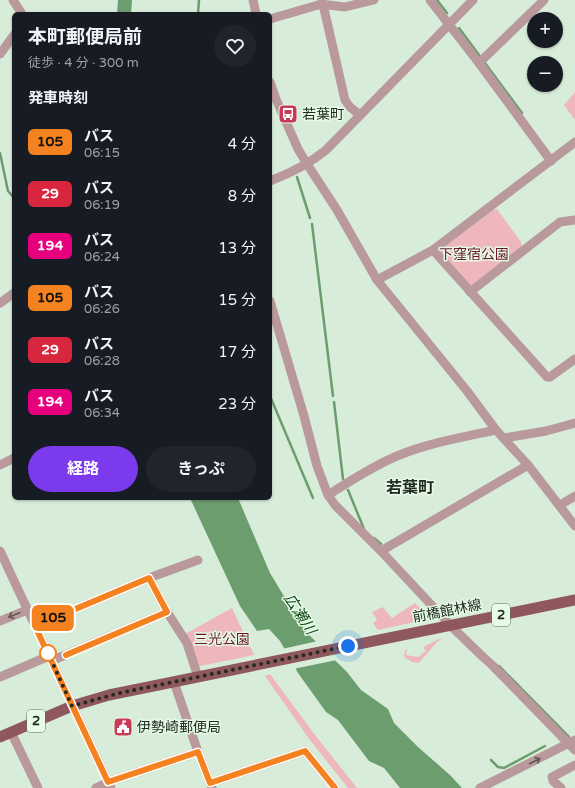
<!DOCTYPE html>
<html lang="ja">
<head>
<meta charset="utf-8">
<style>
  :root { --surface:#171b24; --page:#20242c; --text:#f1f3f6; --muted:#9ea1a6; --accent:#7c3aed }
  body { margin:0; font-family:"Varela Round","Noto Sans JP",sans-serif; background:var(--page); color:var(--text); height:100vh; display:flex; flex-direction:column; font-size:15px; white-space:nowrap }
  * { box-sizing:border-box; margin:0 }
  p { font-size:13px; color:var(--muted) }
  .icon { flex:none; width:22px; height:22px; fill:none; stroke:currentColor; stroke-width:2; stroke-linecap:round; stroke-linejoin:round }
  .map { position:relative; flex:1; overflow:hidden }
  .drawer { position:absolute; left:12px; top:12px; width:260px; height:488px; display:flex; flex-direction:column; background:var(--surface); border-radius:6px; box-shadow:0 1px 3px #0004 }
  .drawer>* { flex:none }
  .badge { padding:0 8px; border-radius:6px; font-size:14px; line-height:26px }
  .tools { position:absolute; left:527px; top:12px; display:grid; gap:8px }
  .tools a { display:grid; place-items:center; width:36px; height:36px; border-radius:50%; background:var(--surface); box-shadow:0 1px 3px #0004; font-size:20px }
  .you { position:absolute; width:20px; height:20px; margin:-10px; border:3px solid #fff; border-radius:50%; background:#1a73e8; box-shadow:0 0 0 6px #1a73e833 }
  .map>.badge { position:absolute; translate:-50% -50%; box-shadow:0 0 0 2px #fff }
  h2 { padding:0 16px; font-size:15px; line-height:36px }
  .round { display:grid; place-items:center; flex:none; width:42px; height:42px; border-radius:21px; background:var(--page) }
  .head { display:flex; align-items:center; justify-content:space-between; height:68px; padding:0 16px }
  h1 { font-size:19px; font-weight:700; line-height:30px }
  .action { display:flex; gap:8px; margin-top:auto; padding:8px 16px }
  .action a { flex:1; height:46px; border-radius:24px; background:var(--accent); color:#fff; font-size:16px; font-weight:700; line-height:46px; text-align:center }
  .action a+a { background:var(--page); color:var(--text) }
  ul { padding:0; list-style:none }
  li { display:flex; align-items:center; gap:12px; height:52px; padding:0 16px }
  li div { flex:1 }
  li b { display:block; font-size:15px }
  li em { font-style:normal }
  li .badge { min-width:44px; font-weight:700; text-align:center }
  .map>svg:first-child { display:block }
</style>
</head>
<body>
<div class="map">
<svg width="575" height="788" viewBox="0 0 575 788">
  <rect width="100%" height="100%" fill="#d8edd9"/>
  <!-- green -->
  <g fill="#eeb7bb">
    <path d="M575,92V120L564,105Z"/>
    <path d="M497,209L521,242L522,247L472,285H467L440,254V250L492,210Z"/>
    <path d="M415,603L428,616V619L378,630L373,623L377,620L372,612L383,607L392,618Z"/>
    <path d="M232,608L254,655L201,666L198,665L185,634Z"/>
    <path d="M443,638L437,642L419,663L412,662L404,657L405,650H407L406,655L418,657L426,651L423,647L437,640Z"/>
    <path d="M270,674L315,735L357,788H348L310,740L265,676Z"/>
  </g>
  <!-- water -->
  <path fill="#6c9d6f" d="M190,498H238L270,573L305,631L347,672L361,690L388,709L394,723L418,747L450,775L462,788H400L384,768L369,761L338,720L326,712L298,673L280,641L269,629L257,631L240,606Z"/>
  <!-- pier -->
  <path fill="#d8edd9" d="M318,641L337,660L293,669L282,649Z"/>
  <g fill="none" stroke-linecap="round" stroke-linejoin="round">
    <!-- stream -->
    <g stroke="#6c9d6f" stroke-width="2.5">
      <path d="M437,0L447,13"/>
      <path d="M198,14L199,0"/>
      <path d="M459,28L522,113"/>
      <path d="M0,153L8,191L14,198"/>
      <path d="M297,177L310,218"/>
      <path d="M312,224L333,396"/>
      <path d="M270,396L313,498"/>
      <path d="M334,402L343,479"/>
      <path d="M348,490L364,529"/>
      <path d="M374,538L381,544"/>
      <path d="M499,666L569,737"/>
      <path d="M491,760L498,767L504,768L545,746"/>
    </g>
    <!-- river -->
    <path stroke="#6c9d6f" stroke-width="14" d="M124,14L125,0"/>
    <!-- minor -->
    <g stroke="#b9999b" stroke-width="9">
      <path d="M13,0L22,14"/>
      <path d="M253,0L256,14"/>
      <path d="M322,0L345,100L350,107L360,115"/>
      <path d="M430,0L479,63L551,161"/>
      <path d="M270,19L318,5H329L345,7L374,0"/>
      <path d="M0,54L14,35"/>
      <path d="M479,63L544,0"/>
      <path d="M270,82L276,99L298,149L307,164L337,210L377,280L467,391L496,430L528,465L575,526"/>
      <path d="M270,181C291,173 309,164 326,150L473,0"/>
      <path d="M433,250L547,377H550L575,359"/>
      <path d="M377,280L433,250L575,142"/>
      <path d="M470,292L560,222L575,220"/>
      <path d="M270,301L304,416L317,466L328,495L335,505L381,551L451,626L482,656L492,665L575,750"/>
      <path d="M0,303L14,293"/>
      <path d="M504,438L546,431L575,423"/>
      <path d="M0,465L14,458"/>
      <path d="M328,495C350,481 373,466 397,456C429,443 463,437 496,430"/>
      <path d="M560,505L575,496"/>
      <path d="M0,551L111,788"/>
      <path d="M381,551L528,465"/>
      <path d="M149,578L167,612L187,643L198,677"/>
      <path d="M0,621L27,610"/>
      <path d="M35,626L149,578L198,560"/>
      <path d="M51,661L167,612"/>
      <path d="M0,677L49,656"/>
      <path d="M174,682L198,752L212,788"/>
      <path d="M11,732L38,788"/>
      <path d="M210,783L305,751L335,788"/>
      <path d="M96,788L108,782L198,752"/>
      <path d="M480,788L575,740"/>
      <path d="M561,788L553,781L552,777L575,765"/>
    </g>
    <!-- major -->
    <path stroke="#8e585d" stroke-width="11" d="M0,737L72,706L109,695L575,600"/>
  </g>
  <!-- one-way arrows -->
  <defs><path id="oneway-shaft" d="M-6 0H5M1.5-3L5.5 0L1.5 3" fill="none" stroke-width="1.6" stroke-linecap="round" stroke-linejoin="round"/></defs>
  <g stroke="#5f5753">
    <use href="#oneway-shaft" transform="translate(14 615) rotate(158)"/>
    <use href="#oneway-shaft" transform="translate(535 761) rotate(-27)"/>
  </g>
  <g fill="none" stroke-linecap="round" stroke-linejoin="round">
    <defs>
      <path id="line" d="M66,655L167,612L149,578L35,626L108,782L198,752L210,783L305,751L335,788"/>
    </defs>
    <!-- line casing -->
    <use href="#line" stroke="#fff" stroke-width="9"/>
    <!-- line -->
    <use href="#line" stroke="#f58220" stroke-width="6"/>
    <!-- walk -->
    <path stroke="#232b23" stroke-width="4" stroke-dasharray="0 7.2" d="M48,653L72,706L120,693L348,646"/>
  </g>
  <!-- icons -->
  <defs>
    <symbol id="bus-square" viewBox="-11 -11 22 22"><rect x="-9" y="-9" width="18" height="18" rx="4" fill="#ca3a56" stroke="#e5fbe6"/><path d="M-5-6H5V4H4V6H2V4H-2V6H-4V4H-5ZM-3.5-4V0h7V-4ZM-3.5 1.2v1.5H-2V1.2ZM2 1.2v1.5H3.5V1.2Z" fill="#fff"/></symbol>
    <symbol id="civic-square" viewBox="-11 -11 22 22"><rect x="-9" y="-9" width="18" height="18" rx="4" fill="#ca3a56" stroke="#e5fbe6"/><path d="M-.6-6.5H3V-4.5H.6V-3L4-1V1h2V6H-6V1h2V-1L-.6-3ZM-1.2 2.5V6h2.4V2.5Z" fill="#fff"/></symbol>
  </defs>
  <g fill-rule="evenodd">
    <use href="#bus-square" x="277" y="103" width="22" height="22"/>
    <use href="#civic-square" x="112" y="716" width="22" height="22"/>
  </g>
  <!-- markers -->
  <circle fill="#fff" stroke="#f58220" stroke-width="2" cx="48" cy="653" r="8"/>
  <g text-anchor="middle" dominant-baseline="central" stroke-width="3" stroke-linejoin="round" paint-order="stroke">
    <!-- shield labels -->
    <g fill="#e5fbe6" stroke="#5d695e" stroke-width="1">
      <rect x="492" y="604" width="18" height="22" rx="3"/>
      <rect x="27" y="710" width="18" height="22" rx="3"/>
    </g>
    <g font-size="13" font-weight="bold" fill="#232b23">
      <text x="501" y="615">2</text>
      <text x="36" y="721">2</text>
    </g>
    <!-- poi labels -->
    <g font-size="14" fill="#232b23" stroke="#e5fbe6" text-anchor="start">
      <text x="302" y="114">若葉町</text>
      <text x="137" y="727">伊勢崎郵便局</text>
    </g>
    <!-- park labels -->
    <g font-size="14" fill="#6b192a" stroke="#e5fbe6">
      <text x="474" y="254">下窪宿公園</text>
      <text x="222" y="639">三光公園</text>
    </g>
    <!-- street labels -->
    <g font-size="14" fill="#232b23" stroke="#e5fbe6">
      <text transform="translate(447 611) rotate(-11)">前橋館林線</text>
    </g>
    <!-- water labels -->
    <g font-size="15" font-style="italic" fill="#063e12" stroke="#e5fbe6">
      <text transform="translate(300 614) rotate(57)">広瀬川</text>
    </g>
    <!-- quarter labels -->
    <g font-size="16" font-weight="bold" fill="#232b23" stroke="#e5fbe6">
      <text x="410" y="488">若葉町</text>
    </g>
  </g>
</svg>
<div class="tools">
<a>+</a>
<a>−</a>
</div>
<div class="you" style="left:348px;top:646px"></div>
<b class="badge" style="left:53px;top:618px;background:#f58220;color:#111">105</b>
<section class="drawer">
<div class="head"><div><h1>本町郵便局前</h1><p>徒歩 · 4 分 · 300 m</p></div><a class="round"><svg class="icon" aria-label="heart" viewBox="0 0 24 24"><path d="M12 20l-8-8c-3-5 5-10 8-4 3-6 11-1 8 4z"/></svg></a></div>
<h2>発車時刻</h2>
<ul>
<li><span class="badge" style="background:#f58220;color:#111">105</span><div><b>バス</b><p>06:15</p></div><em>4 分</em></li>
<li><span class="badge" style="background:#d7263d;color:#fff">29</span><div><b>バス</b><p>06:19</p></div><em>8 分</em></li>
<li><span class="badge" style="background:#e6007e;color:#fff">194</span><div><b>バス</b><p>06:24</p></div><em>13 分</em></li>
<li><span class="badge" style="background:#f58220;color:#111">105</span><div><b>バス</b><p>06:26</p></div><em>15 分</em></li>
<li><span class="badge" style="background:#d7263d;color:#fff">29</span><div><b>バス</b><p>06:28</p></div><em>17 分</em></li>
<li><span class="badge" style="background:#e6007e;color:#fff">194</span><div><b>バス</b><p>06:34</p></div><em>23 分</em></li>
</ul>
<div class="action"><a>経路</a><a>きっぷ</a></div>
</section>
</div>
</body>
</html>
